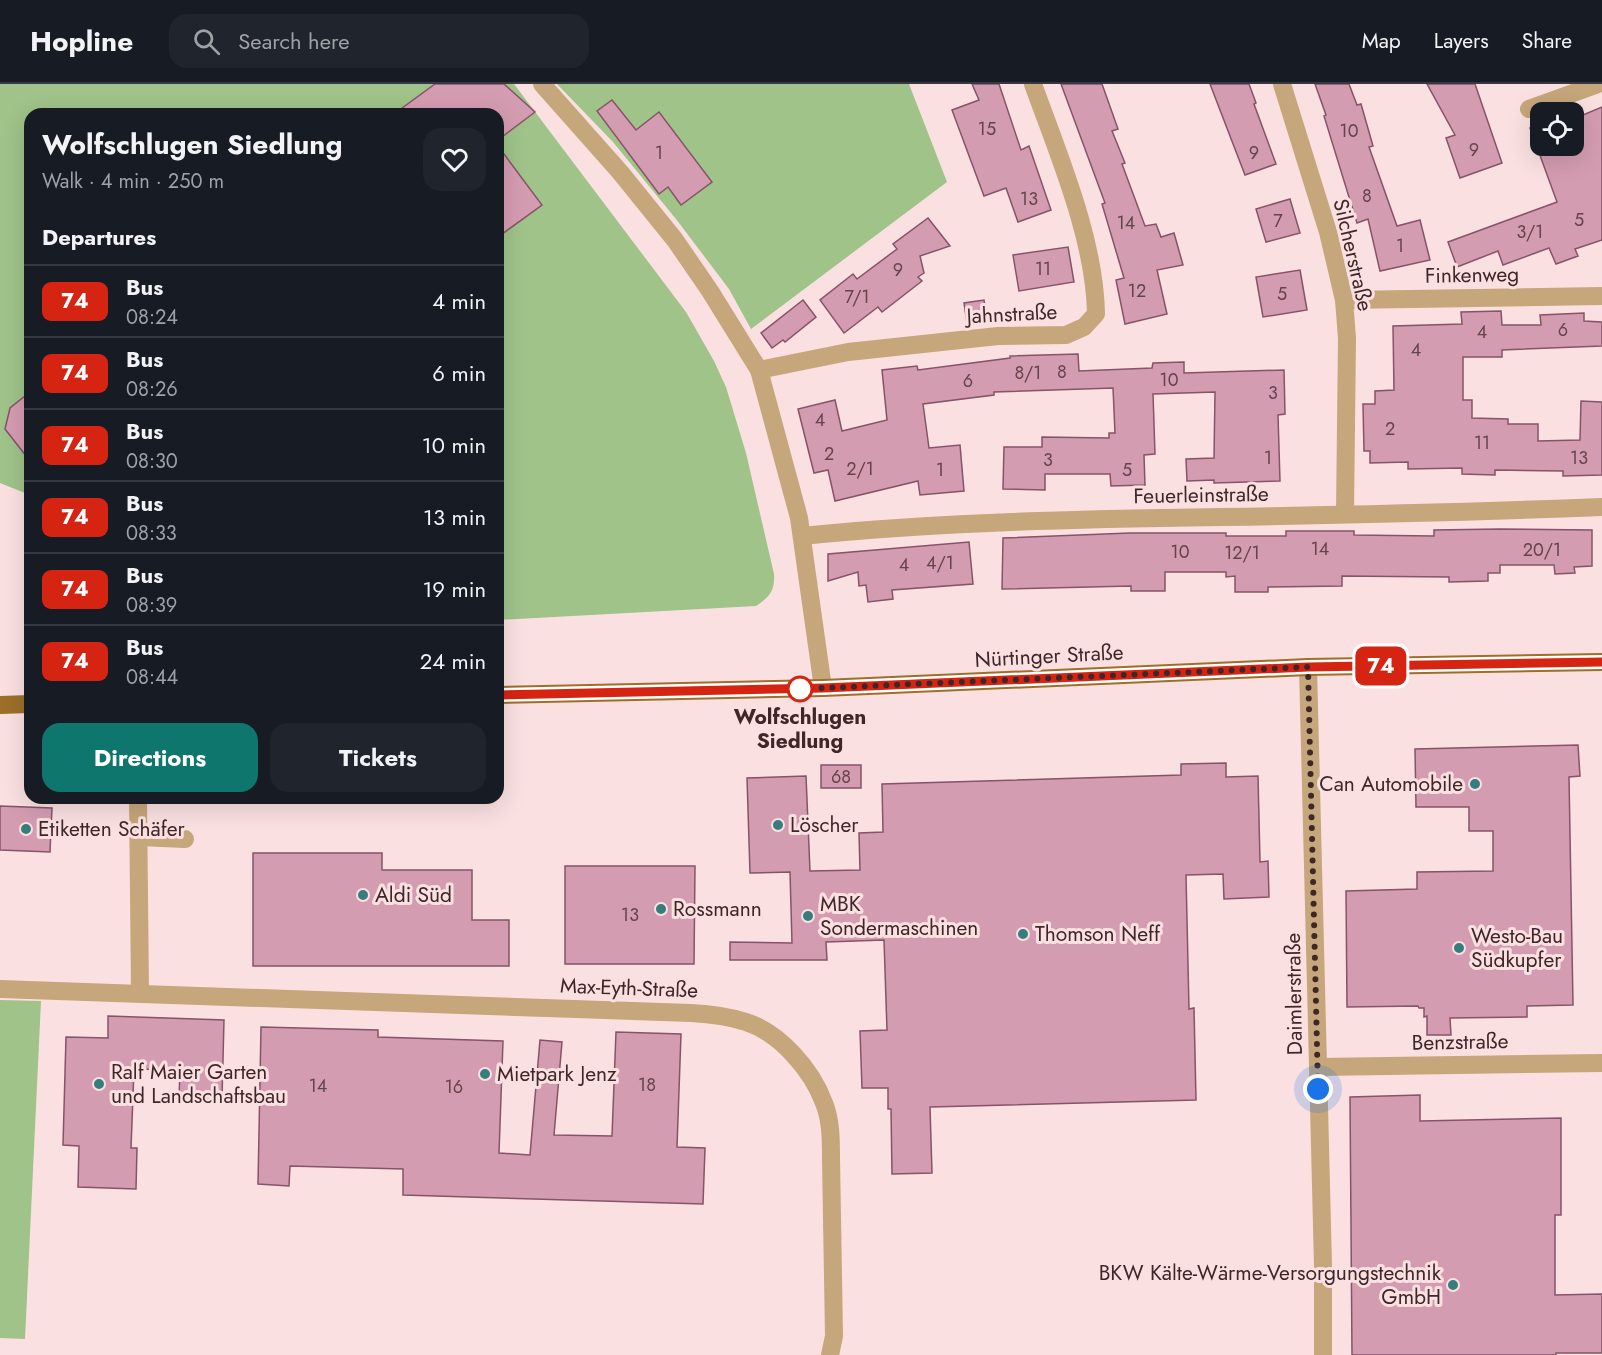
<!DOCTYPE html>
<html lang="en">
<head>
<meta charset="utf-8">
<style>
  :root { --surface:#171b24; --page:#20242c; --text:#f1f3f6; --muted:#9ea1a6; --line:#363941; --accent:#0f766e }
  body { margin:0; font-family:Jost,sans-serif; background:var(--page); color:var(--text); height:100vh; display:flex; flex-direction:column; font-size:22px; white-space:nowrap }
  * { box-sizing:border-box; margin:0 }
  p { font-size:20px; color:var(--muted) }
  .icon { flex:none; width:33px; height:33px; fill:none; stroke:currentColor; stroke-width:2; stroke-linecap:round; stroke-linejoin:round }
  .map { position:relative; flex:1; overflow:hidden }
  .panel { position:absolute; left:24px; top:24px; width:480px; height:696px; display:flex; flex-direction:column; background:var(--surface); border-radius:18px; box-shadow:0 6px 24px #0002 }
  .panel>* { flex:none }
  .badge { padding:0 12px; border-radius:9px; font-size:21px; line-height:39px }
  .buttons { position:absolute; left:1530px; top:18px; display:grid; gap:12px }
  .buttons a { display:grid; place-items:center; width:54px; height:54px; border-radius:12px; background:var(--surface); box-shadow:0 6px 24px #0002; font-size:30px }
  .you { position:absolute; width:30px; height:30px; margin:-15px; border:4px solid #fff; border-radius:50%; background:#1a73e8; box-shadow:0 0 0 9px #1a73e833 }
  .map>.badge { position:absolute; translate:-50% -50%; box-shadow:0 0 0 3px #fff }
  h2 { padding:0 18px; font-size:22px; line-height:54px }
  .round { display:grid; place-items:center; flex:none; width:63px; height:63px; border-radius:18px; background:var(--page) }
  .head { display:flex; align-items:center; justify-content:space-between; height:102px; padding:0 18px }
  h1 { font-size:28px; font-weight:700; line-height:45px }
  .action { display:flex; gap:12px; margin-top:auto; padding:12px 18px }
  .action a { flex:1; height:69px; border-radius:18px; background:var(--accent); color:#fff; font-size:24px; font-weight:700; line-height:69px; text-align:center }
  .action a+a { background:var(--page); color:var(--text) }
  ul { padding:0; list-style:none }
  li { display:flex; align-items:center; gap:18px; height:72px; padding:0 18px; border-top:2px solid var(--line) }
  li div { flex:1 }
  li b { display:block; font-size:22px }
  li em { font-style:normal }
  li .badge { min-width:66px; font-weight:700; text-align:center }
  header { display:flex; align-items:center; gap:36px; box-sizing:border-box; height:84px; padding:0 30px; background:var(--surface); border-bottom:2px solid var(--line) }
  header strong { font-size:28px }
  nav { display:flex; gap:33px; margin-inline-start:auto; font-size:21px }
  .search { width:420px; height:54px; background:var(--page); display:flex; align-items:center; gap:15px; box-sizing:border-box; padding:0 21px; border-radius:18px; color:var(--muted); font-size:22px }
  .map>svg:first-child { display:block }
</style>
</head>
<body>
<header>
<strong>Hopline</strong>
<div class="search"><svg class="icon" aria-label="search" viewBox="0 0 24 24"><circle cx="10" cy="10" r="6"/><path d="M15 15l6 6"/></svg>Search here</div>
<nav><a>Map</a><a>Layers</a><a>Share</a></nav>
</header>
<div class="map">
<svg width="1602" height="1271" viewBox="0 0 1602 1271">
  <rect width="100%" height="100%" fill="#fae0e1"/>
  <!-- green -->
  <g fill="#9fc389">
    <path d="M0,0H514L686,228L714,277L726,303L746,369L774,490C775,506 770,513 756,522L498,536V30H30V411L0,399Z"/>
    <path d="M557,0H909L947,98L751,245L729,205L676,135L613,58Z"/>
    <path d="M0,916L41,917L25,1255L0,1254Z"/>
  </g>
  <!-- building -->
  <g fill="#d49cb1" stroke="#865368" stroke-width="1.5">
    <path d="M435,0H504L535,28L498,56V30H394Z"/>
    <path d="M972,0H999L1021,66L1029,62L1051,126L1018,138L1006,104L984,112L952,26L979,16Z"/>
    <path d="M1061,0H1102L1118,45L1112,47L1125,79L1122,80L1145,142L1156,140L1161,153L1174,149L1183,181L1157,186L1167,230L1125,240L1116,196L1124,194L1102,120L1105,119Z"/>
    <path d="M1210,0H1249L1256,19L1254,20L1276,80L1245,91Z"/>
    <path d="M1315,0H1349L1357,21L1361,20L1373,62L1369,63L1397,142L1420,136L1430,176L1380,187L1368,135L1357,139L1324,32L1326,31Z"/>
    <path d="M1427,0H1475L1502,79L1460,94L1446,54L1455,51Z"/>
    <path d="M612,16L636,46L659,28L712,98L681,121L668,103L659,110L597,27Z"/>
    <path d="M1602,23V156L1575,165L1578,172L1556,180L1549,164L1503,181L1498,167L1457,183L1448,158L1557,118L1530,44L1540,40V62H1574V29L1581,26L1583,31Z"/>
    <path d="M498,62L542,121L498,153Z"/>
    <path d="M1290,115L1300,149L1266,158L1256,125Z"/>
    <path d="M928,134L950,162L920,172L924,189L918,193L922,197L882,228L878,223L844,249L820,216L853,190L857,195L897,165L893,160Z"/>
    <path d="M1068,163L1074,198L1019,207L1013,171Z"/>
    <path d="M1300,186L1307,226L1263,233L1256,193Z"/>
    <path d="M803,216L816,233L785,258L783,256L772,264L761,249Z"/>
    <path d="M984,216L987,236L967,239L964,219Z"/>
    <path d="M1501,227L1502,241H1541L1540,231L1584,229V237L1602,238V262L1502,266V273H1463V316H1472V334L1508,335V340H1538V357L1580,356L1581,317L1602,318V391L1563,392V387L1495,386V391L1462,390V384L1408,385V378L1370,379V367H1364L1363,320H1375V307L1394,306L1393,242L1462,240L1461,228Z"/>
    <path d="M1078,270L1079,287L1152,284L1153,279L1184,278V289L1284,286L1285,330L1278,331L1280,397L1214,399V396L1187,397L1186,375L1214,374L1215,308L1153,310L1155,370L1144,371L1145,401L1111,402L1110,390H1045V406L1003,405L1004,363H1042V353L1109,354V349H1115L1113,304L994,308V311L923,320L929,364L960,361L964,407L920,411L918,397L835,417L828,386L814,389L798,325L835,316L842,347L887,336L882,286L917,282L918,286L1010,274V272Z"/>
    <path d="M30,308V377L5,345L10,324Z"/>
    <path d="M1500,445L1592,446V482L1574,483L1575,489L1555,490L1554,481H1500V489H1488V497L1449,498V493L1342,492V502L1268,503V508H1235V492L1226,493V488H1165V507H1131V502L1002,505L1003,454L1130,449H1226V452H1286V447H1354V451L1434,452V446Z"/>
    <path d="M969,458L973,500L892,506L893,515L868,518L866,501L859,502L858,488L828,497V470Z"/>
    <path d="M1578,661L1580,692L1569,693L1573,921L1527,922V933L1450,934L1451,951H1427V932L1424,933V924H1419L1418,922L1347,923L1346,807L1417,805V788L1493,787V747H1469V723H1416L1415,665Z"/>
    <path d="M1226,679V693L1258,692L1260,778L1268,777L1269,813L1224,815L1223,790L1186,791L1189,925L1194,924L1196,1016L930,1023L932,1089L892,1090L891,1025H888V1004H862L860,947L887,946L884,856L826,858L827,876H730V858L792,859L790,788L750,789L747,694L806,692L810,787L860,786L859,749L883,748L882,700L1181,691V680Z"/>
    <rect x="821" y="681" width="40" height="23"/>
    <path d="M0,722L52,724L50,768L0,766Z"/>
    <path d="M253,769H382V786H472V836H509V882H253Z"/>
    <path d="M565,782H695L694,880H565Z"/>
    <path d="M108,932L224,936L222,1015L179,1014L180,986L134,985L131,1064H137L136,1105L78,1103L79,1062L63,1061L66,953L108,954Z"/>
    <path d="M261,943L378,946V953L503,957L499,1069L530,1071L540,956L562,958L554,1051L612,1052L616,948L681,950L677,1063L705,1064L703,1120L403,1111V1085L290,1082L289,1102L258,1100Z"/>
    <path d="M1420,1011V1037L1561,1034V1131H1555V1211L1602,1210V1269H1556V1271H1352L1350,1013Z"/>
  </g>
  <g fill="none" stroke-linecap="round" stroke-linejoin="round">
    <!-- minor -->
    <g stroke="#c6a67b" stroke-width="18">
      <path d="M542,0L620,88L675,156L710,207L759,286L799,434L823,604"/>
      <path d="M1282,0L1328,148L1344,216L1347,254L1345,429"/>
      <path d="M1529,25L1598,0"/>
      <path d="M1344,216L1602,212"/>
      <path d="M759,286L848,268L998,252L1066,251L1084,243L1096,230C1095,155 1058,70 1033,0"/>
      <path d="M802,452C941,438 1082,435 1222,433C1349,431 1475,428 1602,423"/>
      <path d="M1308,583L1323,1182V1271"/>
      <path d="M138,714L140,908"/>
      <path d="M139,753L185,755"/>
      <path d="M0,905L691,929C710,930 728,932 746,938C780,949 812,986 824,1019C831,1036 831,1056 831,1074L834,1252L830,1271"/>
      <path d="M1318,983L1602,979"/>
    </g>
    <!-- major -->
    <g stroke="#9d6f29" stroke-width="18">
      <path d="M498,611L823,604L1308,583L1602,578"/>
      <path d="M0,621L30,620"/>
    </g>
  </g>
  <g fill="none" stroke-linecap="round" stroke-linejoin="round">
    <defs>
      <path id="line" d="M498,611L823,604L1308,583L1602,578"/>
    </defs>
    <!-- line casing -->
    <use href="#line" stroke="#fff" stroke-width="14"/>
    <!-- line -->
    <use href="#line" stroke="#d62413" stroke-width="9"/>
    <!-- walk -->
    <path stroke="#3f2628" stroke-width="6" stroke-dasharray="0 10.8" d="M800,605L1308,583L1318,1005"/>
  </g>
  <!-- markers -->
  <circle fill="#fff" stroke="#d62413" stroke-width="3" cx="800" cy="605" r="12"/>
  <g fill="#357e7d" stroke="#fae0e1" stroke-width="2">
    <circle cx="1475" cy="700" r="6"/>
    <circle cx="778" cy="741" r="6"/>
    <circle cx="26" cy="745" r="6"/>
    <circle cx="363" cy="811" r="6"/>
    <circle cx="661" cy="825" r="6"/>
    <circle cx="808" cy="832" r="6"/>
    <circle cx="1023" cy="850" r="6"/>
    <circle cx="1459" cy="864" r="6"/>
    <circle cx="485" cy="990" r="6"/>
    <circle cx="99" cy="1000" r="6"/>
    <circle cx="1453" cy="1201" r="6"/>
  </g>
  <g text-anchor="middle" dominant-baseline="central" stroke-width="6" stroke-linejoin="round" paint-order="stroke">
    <!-- number labels -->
    <g font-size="18" fill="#64444a">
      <text x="987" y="45">15</text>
      <text x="1349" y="47">10</text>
      <text x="1474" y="66">9</text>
      <text x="659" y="69">1</text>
      <text x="1254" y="69">9</text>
      <text x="1367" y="112">8</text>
      <text x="1029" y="115">13</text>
      <text x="1579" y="136">5</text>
      <text x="1278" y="137">7</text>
      <text x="1126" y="139">14</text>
      <text x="1530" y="148">3/1</text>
      <text x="1400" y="162">1</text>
      <text x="1043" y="185">11</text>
      <text x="898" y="186">9</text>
      <text x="1137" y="207">12</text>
      <text x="1282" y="210">5</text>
      <text x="857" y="213">7/1</text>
      <text x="1563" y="246">6</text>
      <text x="1482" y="248">4</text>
      <text x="1416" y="266">4</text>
      <text x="1062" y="288">8</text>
      <text x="1028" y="289">8/1</text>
      <text x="1169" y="296">10</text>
      <text x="968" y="297">6</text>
      <text x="1273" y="309">3</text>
      <text x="820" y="336">4</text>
      <text x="1390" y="345">2</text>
      <text x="1482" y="359">11</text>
      <text x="829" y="370">2</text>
      <text x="1268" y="374">1</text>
      <text x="1579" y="374">13</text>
      <text x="1048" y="376">3</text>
      <text x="860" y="385">2/1</text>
      <text x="940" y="386">1</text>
      <text x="1127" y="386">5</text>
      <text x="1320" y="465">14</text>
      <text x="1542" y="466">20/1</text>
      <text x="1180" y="468">10</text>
      <text x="1242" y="469">12/1</text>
      <text x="940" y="479">4/1</text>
      <text x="904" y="481">4</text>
      <text x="841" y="693">68</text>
      <text x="630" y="831">13</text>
      <text x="647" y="1001">18</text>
      <text x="318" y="1002">14</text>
      <text x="454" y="1003">16</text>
    </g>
    <!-- street labels -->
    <g font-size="21" fill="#3f2628" stroke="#fae0e1">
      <text transform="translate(1353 171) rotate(77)">Silcherstraße</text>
      <text transform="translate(1472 191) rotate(-1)">Finkenweg</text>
      <text transform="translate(1012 230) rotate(-3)">Jahnstraße</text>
      <text transform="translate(1201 411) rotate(-1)">Feuerleinstraße</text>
      <text transform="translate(1049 572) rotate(-3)">Nürtinger Straße</text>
      <text transform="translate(629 904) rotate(2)">Max-Eyth-Straße</text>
      <text transform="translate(1294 910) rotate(-91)">Daimlerstraße</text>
      <text transform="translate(1460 958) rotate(-1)">Benzstraße</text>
    </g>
    <!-- stop labels -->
    <g font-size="21" font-weight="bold" fill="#3f2628" stroke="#fae0e1">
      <text x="800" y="633">Wolfschlugen<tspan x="800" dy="24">Siedlung</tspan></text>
    </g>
    <!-- poi labels -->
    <g font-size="21" fill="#3f2628" stroke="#fae0e1" text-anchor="start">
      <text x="1463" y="700" text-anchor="end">Can Automobile</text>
      <text x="790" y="741">Löscher</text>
      <text x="38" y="745">Etiketten Schäfer</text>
      <text x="375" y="811">Aldi Süd</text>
      <text x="820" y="820">MBK<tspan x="820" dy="24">Sondermaschinen</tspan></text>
      <text x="673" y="825">Rossmann</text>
      <text x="1035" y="850">Thomson Neff</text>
      <text x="1471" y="852">Westo-Bau<tspan x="1471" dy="24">Südkupfer</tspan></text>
      <text x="111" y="988">Ralf Maier Garten<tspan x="111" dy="24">und Landschaftsbau</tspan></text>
      <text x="497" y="990">Mietpark Jenz</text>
      <text x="1441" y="1189" text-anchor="end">BKW Kälte-Wärme-Versorgungstechnik<tspan x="1441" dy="24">GmbH</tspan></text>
    </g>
  </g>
</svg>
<div class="buttons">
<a><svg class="icon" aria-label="locate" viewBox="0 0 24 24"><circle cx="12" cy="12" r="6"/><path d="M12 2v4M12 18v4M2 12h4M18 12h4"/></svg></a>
</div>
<div class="you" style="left:1318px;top:1005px"></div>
<b class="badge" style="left:1381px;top:582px;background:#d62413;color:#fff">74</b>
<section class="panel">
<div class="head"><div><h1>Wolfschlugen Siedlung</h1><p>Walk · 4 min · 250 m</p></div><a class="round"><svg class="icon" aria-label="heart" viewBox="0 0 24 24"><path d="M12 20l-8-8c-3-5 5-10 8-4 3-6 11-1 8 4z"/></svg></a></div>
<h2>Departures</h2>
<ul>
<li><span class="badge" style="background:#d62413;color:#fff">74</span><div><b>Bus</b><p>08:24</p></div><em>4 min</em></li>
<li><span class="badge" style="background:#d62413;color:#fff">74</span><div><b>Bus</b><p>08:26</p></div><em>6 min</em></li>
<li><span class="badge" style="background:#d62413;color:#fff">74</span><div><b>Bus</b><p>08:30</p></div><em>10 min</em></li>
<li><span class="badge" style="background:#d62413;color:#fff">74</span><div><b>Bus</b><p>08:33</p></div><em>13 min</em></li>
<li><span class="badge" style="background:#d62413;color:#fff">74</span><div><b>Bus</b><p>08:39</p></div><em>19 min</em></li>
<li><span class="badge" style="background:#d62413;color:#fff">74</span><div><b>Bus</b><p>08:44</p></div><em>24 min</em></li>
</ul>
<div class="action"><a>Directions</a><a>Tickets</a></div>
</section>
</div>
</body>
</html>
